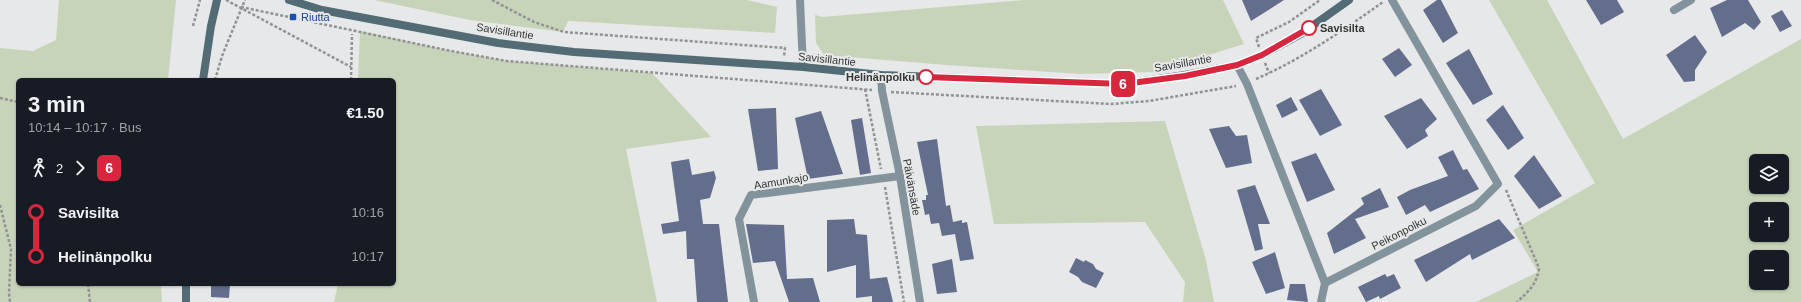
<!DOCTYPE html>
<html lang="en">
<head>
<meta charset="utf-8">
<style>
  :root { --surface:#171b24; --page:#20242c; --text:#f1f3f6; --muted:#9ea1a6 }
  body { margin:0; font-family:Helvetica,sans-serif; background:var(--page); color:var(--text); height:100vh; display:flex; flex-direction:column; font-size:15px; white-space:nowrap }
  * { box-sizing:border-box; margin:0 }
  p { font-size:13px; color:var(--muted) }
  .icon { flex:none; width:22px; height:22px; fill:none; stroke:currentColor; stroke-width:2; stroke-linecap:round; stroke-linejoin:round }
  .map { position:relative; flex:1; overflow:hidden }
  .details { position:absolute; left:16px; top:78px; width:380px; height:208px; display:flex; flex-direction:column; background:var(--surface); border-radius:6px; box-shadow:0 1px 3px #0004 }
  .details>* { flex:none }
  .badge { padding:0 8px; border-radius:6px; font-size:14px; line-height:26px }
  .fabs { position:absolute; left:1749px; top:154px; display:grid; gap:8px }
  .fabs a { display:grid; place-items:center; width:40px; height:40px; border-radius:6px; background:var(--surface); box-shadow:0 1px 3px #0004; font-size:20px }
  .map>.badge { position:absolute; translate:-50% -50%; box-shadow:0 0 0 2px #fff }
  .legs { display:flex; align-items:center; gap:6px; height:44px; padding:0 12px; font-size:13px }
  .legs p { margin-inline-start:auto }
  .overview { display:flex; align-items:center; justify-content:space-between; height:68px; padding:0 12px }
  h1 { font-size:22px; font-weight:700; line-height:30px }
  ul { padding:0 12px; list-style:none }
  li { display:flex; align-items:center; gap:14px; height:44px; font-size:15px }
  li i { display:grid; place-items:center; width:6px; height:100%; margin:0 5px; background:currentColor }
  li i::after { content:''; width:10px; height:10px; margin:-5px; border:3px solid; border-radius:50%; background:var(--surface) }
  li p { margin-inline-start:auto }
  li:first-child i { background:linear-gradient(#0000 50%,currentColor 0) }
  li:last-child i { background:linear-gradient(currentColor 50%,#0000 0) }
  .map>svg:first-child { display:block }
</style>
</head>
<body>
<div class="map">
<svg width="1801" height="302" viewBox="0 0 1801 302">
  <rect width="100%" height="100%" fill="#e7e8e9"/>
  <!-- green -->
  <g fill="#c8d4b9" fill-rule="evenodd">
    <path d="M59,0H176L168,80H18V284H161L162,302H0V48L33,51L56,40Z"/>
    <path d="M374,0H747L777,7L775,33L568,21L563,32L470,20Z"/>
    <path d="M1024,0H1223L1244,44L1154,72L1081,74L946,65L824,55L816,43L815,15L823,17Z"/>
    <path d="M1489,0H1547L1623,139L1801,39V302H1476L1538,272L1513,230L1595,183ZM1756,161H1782V187H1756ZM1756,209H1782V235H1756ZM1756,257H1782V283H1756Z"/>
    <path d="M360,31L451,51L507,61L652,73L711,137L626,149L657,302H334L338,284H394V80H358Z"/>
    <path d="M1165,121L1206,260L1214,302H1183L1185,282L1145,222L994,224L976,126Z"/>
  </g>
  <!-- building -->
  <g fill="#636e8c">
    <path d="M1242,0H1284L1251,21Z"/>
    <path d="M1437,0H1441L1458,33L1443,43L1423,10Z"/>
    <path d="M1586,0H1617L1624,12L1601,25Z"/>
    <path d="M1727,0H1748L1761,22L1754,30L1745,23L1722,37L1710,8Z"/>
    <path d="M1782,10L1792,26L1780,32L1771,16Z"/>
    <path d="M1695,35L1707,52L1695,70V81L1684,82L1666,55Z"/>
    <path d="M1399,48L1412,65L1395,77L1382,59Z"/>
    <path d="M1469,49L1493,94L1473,105L1446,63Z"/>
    <path d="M1321,89L1342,125L1320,136L1299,100Z"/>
    <path d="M1291,97L1298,110L1282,118L1276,105Z"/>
    <path d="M1421,98L1437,119L1425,130L1428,136L1407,149L1384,116Z"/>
    <path d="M1503,105L1524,138L1508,150L1486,120Z"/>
    <path d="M776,108L778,169L758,171L748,109Z"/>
    <path d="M821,111L843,174L808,179L795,118Z"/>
    <path d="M862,118L871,173L860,175L851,120Z"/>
    <path d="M1229,126L1236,136L1247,135L1252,163L1226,168L1209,129Z"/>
    <path d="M937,139L946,206L950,205L953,222L962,220V223L967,222L974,259L960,261L955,234L942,236L939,223L931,224L929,214L925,215L922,200H926V195H928L917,142Z"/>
    <path d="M1453,150L1463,170L1467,169L1479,189L1430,212L1425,205L1406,215L1397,197L1410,190L1448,176L1438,157Z"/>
    <path d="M1316,153L1335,190L1307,202L1291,162Z"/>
    <path d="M1534,155L1562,196L1539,209L1514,176Z"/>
    <path d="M689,159L692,175L714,171L716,178L710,198L700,200L703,224H719L728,302H697L694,259H687L686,231L663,234L661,224L679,221L671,162Z"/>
    <path d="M1255,185L1270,224H1258L1263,249L1255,251L1237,190Z"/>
    <path d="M1380,188L1389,207L1355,219L1366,238L1334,254L1327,233L1364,204L1361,198Z"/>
    <path d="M854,219L856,234L867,235L870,279L887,277L893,302H872V296L856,298V265L827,272V220Z"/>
    <path d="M1499,219L1515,238L1472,260L1470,254L1426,282L1414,260Z"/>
    <path d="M746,224L784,225L787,279L813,278L820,302H789L775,261L753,263Z"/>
    <path d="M1275,252L1285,288L1266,294L1252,262Z"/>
    <path d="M1076,258L1084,262L1085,260L1093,264L1096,269L1104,273L1096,288L1082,282L1078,277L1069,272Z"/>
    <path d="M952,259L957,292L937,294L932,264Z"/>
    <path d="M1385,274L1387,277L1394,274L1401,288L1380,299L1379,296L1366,302L1358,287Z"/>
    <path d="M211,284H230L229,298L211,297Z"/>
    <path d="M1290,284H1305L1308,302L1287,300Z"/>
  </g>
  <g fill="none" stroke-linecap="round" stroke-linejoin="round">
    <!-- path -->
    <g stroke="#919293" stroke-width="2.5" stroke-dasharray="3 2" stroke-linecap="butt">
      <path d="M226,0L351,67"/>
      <path d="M492,0L534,22L564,32L785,48L784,56"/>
      <path d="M241,7L451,51L507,61L872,90"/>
      <path d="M193,26L200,0"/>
      <path d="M1259,47L1256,38L1289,22L1320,0"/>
      <path d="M1265,63L1269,73"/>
      <path d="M1256,79C1302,59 1342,31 1383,2"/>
      <path d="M215,80L222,56L245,0"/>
      <path d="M351,80L352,34"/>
      <path d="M865,89L881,169"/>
      <path d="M891,92L1111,104L1149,101L1236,86"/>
      <path d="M0,98L18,102"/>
      <path d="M885,187L904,302"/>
      <path d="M1506,190L1539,268C1537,284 1529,291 1517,302"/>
      <path d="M0,205L11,249L9,293L10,302"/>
      <path d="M88,284L90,302"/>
    </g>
    <!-- street -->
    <g stroke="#83939b" stroke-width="8">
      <path d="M800,0L803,67"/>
      <path d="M1674,10L1691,0"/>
      <path d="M1237,65L1247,84L1325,283L1476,206L1498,184L1392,0"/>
      <path d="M881,75L882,91L900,176L920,302"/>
      <path d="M754,302L739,219L751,195L900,176"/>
      <path d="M1321,302L1325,283"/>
    </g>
    <!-- secondary -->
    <g stroke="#526b75" stroke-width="8">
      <path d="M289,0L322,10L498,43L574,52L803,67L881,75L1124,84L1185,75L1237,65L1262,55L1301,34L1349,0"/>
      <path d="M203,80L211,26L217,0"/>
      <path d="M186,284V302"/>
    </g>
  </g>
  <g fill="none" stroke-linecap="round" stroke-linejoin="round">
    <defs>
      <path id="line-1" d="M926,77L1124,84L1185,76L1237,65L1262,55L1309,28"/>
    </defs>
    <!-- line-1 casing -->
    <use href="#line-1" stroke="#fff" stroke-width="9"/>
    <!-- line-1 -->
    <use href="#line-1" stroke="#d7263d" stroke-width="6"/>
  </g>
  <!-- markers -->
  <rect fill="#1a4fb4" stroke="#e7e8e9" stroke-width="1.5" x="289" y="13" width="8" height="8" rx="2"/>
  <g fill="#fff" stroke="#d7263d" stroke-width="2">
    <circle cx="1309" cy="28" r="7"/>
    <circle cx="926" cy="77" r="7"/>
  </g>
  <g text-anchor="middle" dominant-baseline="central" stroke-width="4" stroke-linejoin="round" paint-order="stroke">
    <!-- transit labels -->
    <g font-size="11" fill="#164399" stroke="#e7e8e9" text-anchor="start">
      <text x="301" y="17">Riutta</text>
    </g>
    <!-- stop labels -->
    <g font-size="11" font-weight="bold" fill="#353636" stroke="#e7e8e9" text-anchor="start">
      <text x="1320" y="28">Savisilta</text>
      <text x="915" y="77" text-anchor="end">Helinänpolku</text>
    </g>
    <!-- street labels -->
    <g font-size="11" fill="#353636" stroke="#e7e8e9">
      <text transform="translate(505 31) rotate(9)">Savisillantie</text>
      <text transform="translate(827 59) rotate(6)">Savisillantie</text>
      <text transform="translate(1183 63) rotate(-10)">Savisillantie</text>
      <text transform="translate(781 181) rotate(-9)">Aamunkajo</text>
      <text transform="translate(912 187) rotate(80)">Päivänsäde</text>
      <text transform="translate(1399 233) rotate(-27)">Peikonpolku</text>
    </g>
  </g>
</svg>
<div class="fabs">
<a><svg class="icon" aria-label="layers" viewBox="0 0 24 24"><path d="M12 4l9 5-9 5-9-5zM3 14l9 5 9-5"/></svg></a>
<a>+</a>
<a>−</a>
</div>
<b class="badge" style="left:1123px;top:84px;background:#d7263d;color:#fff">6</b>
<section class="details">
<div class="overview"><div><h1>3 min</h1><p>10:14 – 10:17 · Bus</p></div><b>€1.50</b></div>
<div class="legs"><svg class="icon" aria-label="walk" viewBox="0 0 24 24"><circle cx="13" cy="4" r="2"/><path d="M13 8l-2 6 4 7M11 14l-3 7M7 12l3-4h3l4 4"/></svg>2<svg class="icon" aria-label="forward" viewBox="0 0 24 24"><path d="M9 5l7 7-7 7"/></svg><b class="badge" style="background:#d7263d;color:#fff">6</b></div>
<ul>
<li><i style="color:#d7263d"></i><b>Savisilta</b><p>10:16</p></li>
<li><i style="color:#d7263d"></i><b>Helinänpolku</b><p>10:17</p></li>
</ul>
</section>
</div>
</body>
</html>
